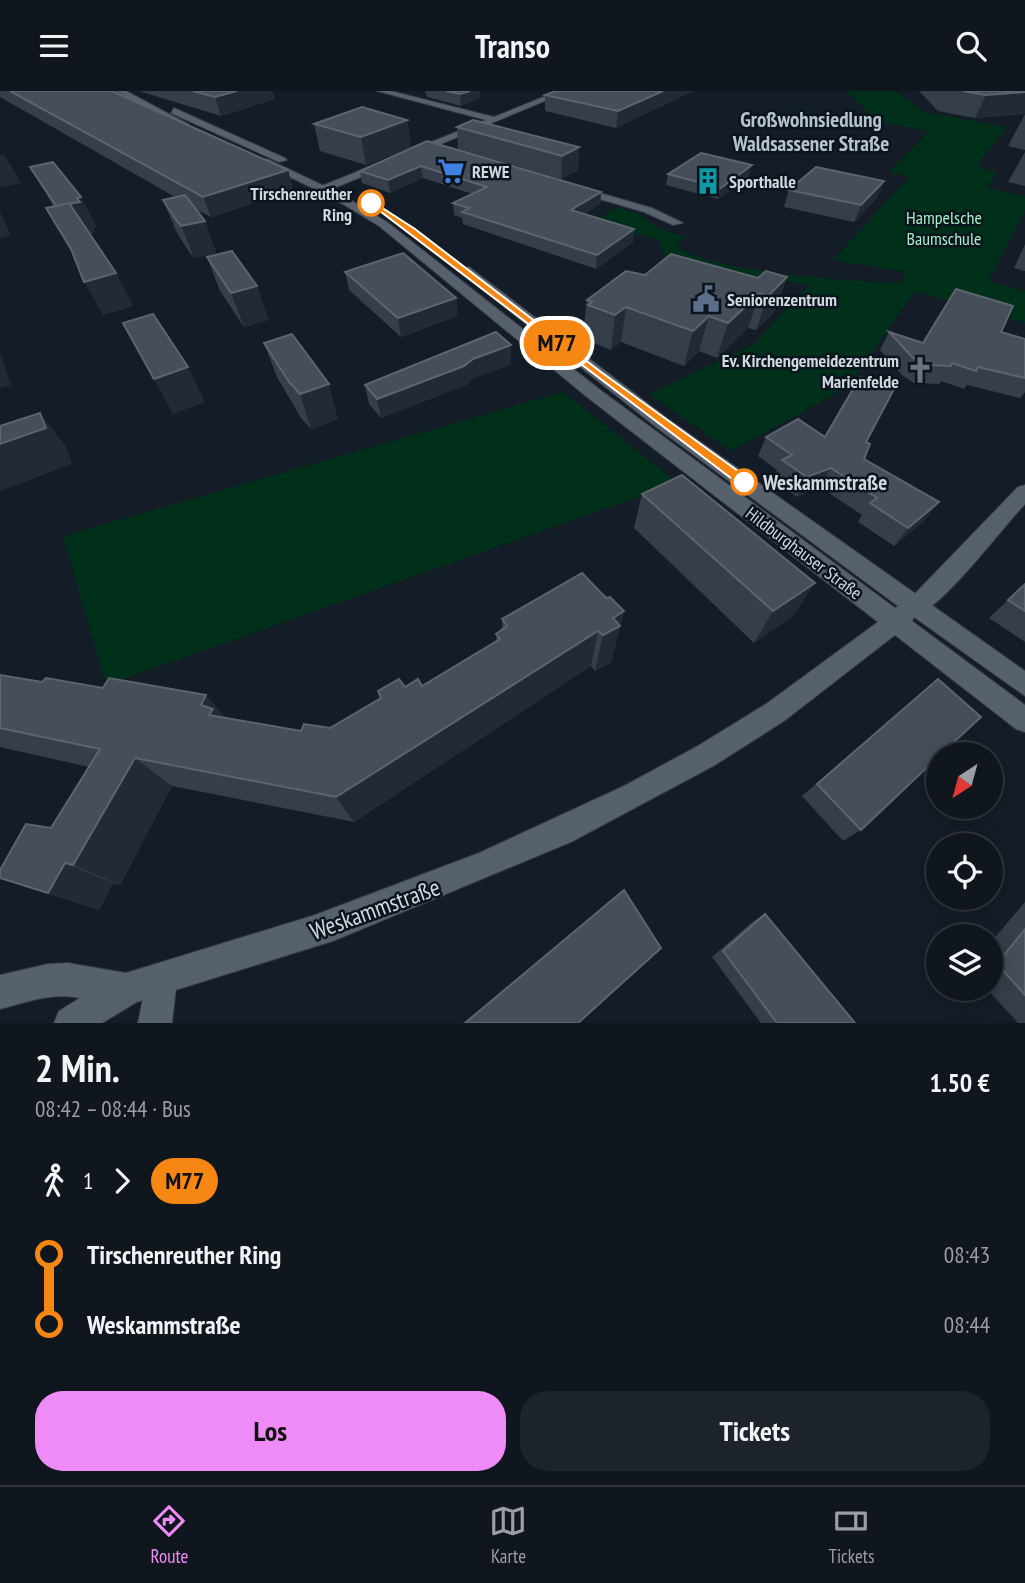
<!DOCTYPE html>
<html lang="de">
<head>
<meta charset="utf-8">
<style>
  :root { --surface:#0f161d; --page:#1d232a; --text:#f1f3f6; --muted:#9b9fa4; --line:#2f353b; --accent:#ef8bf6 }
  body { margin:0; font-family:"PT Sans Narrow",sans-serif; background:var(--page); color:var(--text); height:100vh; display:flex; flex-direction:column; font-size:26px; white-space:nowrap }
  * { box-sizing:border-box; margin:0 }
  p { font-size:23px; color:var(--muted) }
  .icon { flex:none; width:38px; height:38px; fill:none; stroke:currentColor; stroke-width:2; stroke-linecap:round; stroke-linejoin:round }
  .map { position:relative; height:932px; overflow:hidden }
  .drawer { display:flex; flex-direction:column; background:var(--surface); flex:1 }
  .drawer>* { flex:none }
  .badge { padding:0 14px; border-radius:23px; font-size:24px; line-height:46px }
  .needle { width:46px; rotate:216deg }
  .tools { position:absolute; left:926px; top:651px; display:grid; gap:14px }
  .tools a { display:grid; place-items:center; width:77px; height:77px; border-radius:50%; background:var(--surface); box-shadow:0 4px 18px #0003,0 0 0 2px var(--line); font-size:35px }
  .map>.badge { position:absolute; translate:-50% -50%; box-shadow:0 0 0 4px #fff }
  .legs { display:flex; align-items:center; gap:10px; height:77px; padding:0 35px; font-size:23px }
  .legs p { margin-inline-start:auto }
  .summary { display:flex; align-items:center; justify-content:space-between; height:119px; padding:0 35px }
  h1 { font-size:38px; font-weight:600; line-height:52px }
  .action { display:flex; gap:14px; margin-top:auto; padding:14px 35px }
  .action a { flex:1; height:80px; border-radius:28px; background:var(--accent); color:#111; font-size:28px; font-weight:600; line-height:80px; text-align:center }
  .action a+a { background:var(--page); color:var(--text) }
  ul { padding:0 35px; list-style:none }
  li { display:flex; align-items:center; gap:24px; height:70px; font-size:26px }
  li i { display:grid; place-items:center; width:10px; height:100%; margin:0 9px; background:currentColor }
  li i::after { content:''; width:18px; height:18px; margin:-9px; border:5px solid; border-radius:50%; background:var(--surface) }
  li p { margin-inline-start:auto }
  li:first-child i { background:linear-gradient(#0000 50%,currentColor 0) }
  li:last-child i { background:linear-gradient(currentColor 50%,#0000 0) }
  header { display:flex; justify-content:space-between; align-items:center; height:91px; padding:0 35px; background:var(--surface); font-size:32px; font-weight:600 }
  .menu { display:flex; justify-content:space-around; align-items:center; height:98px; border-top:2px solid var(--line); background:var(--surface); font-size:19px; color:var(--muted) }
  .menu a { display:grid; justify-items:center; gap:4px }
  .menu .on { color:var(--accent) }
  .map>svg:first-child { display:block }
</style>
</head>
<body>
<header><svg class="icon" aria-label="menu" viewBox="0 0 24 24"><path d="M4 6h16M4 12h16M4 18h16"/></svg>Transo<svg class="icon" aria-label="search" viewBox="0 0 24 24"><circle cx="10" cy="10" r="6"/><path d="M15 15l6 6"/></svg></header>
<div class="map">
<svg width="1025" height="932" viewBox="0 0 1025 932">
  <rect width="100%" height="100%" fill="#141d27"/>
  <!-- green -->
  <g fill="#002f1a">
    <path d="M846,0H897L924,21L1007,36L976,76L997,81L987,97L1025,105V119L988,190L1025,200V232L915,200L848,296L731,360L649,303L754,253L809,194L665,170L659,149L595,131L616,116L640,123L657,137L686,146L677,153L678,157C719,182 849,190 900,192L906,181L833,169L909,86L889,81L929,40L723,3L877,30Z"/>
    <path d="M563,301L678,392L106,594L63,445Z"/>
  </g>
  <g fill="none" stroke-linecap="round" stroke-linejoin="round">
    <defs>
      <g id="street">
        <path d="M377,0H391L494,26L558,0H569L327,100H319V96L486,29Z"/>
        <path d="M572,94L652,117L683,132L673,134L644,121L568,99L567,97Z"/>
        <path d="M1025,394V413C1000,440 952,504 923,521C917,524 913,522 907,521L904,514L1018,396Z"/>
        <path d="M161,872L173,876L177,888L172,932H138L149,876Z"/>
      </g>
      <g id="secondary">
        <path d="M116,0H126L188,33L181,35Z"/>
        <path d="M174,17L285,67L287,69L279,71L171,22Z"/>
        <path d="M261,68H267L339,102L387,131L599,298L895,517L898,515L656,336L458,179L469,176L668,328L1025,580V605L914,526L912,530L1025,614V641L1016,638L895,544L784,630L715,674L571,751L333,850L137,911L102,932H54L59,920L80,907C53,901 27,911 0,918V884L48,873L68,872L126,882L315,824L479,762L624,695L696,656L766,613L878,531L587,306L379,135L331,106L261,72Z"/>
      </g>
    </defs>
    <!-- street casing -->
    <use href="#street" stroke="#343942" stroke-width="2"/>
    <!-- secondary casing -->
    <use href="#secondary" stroke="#343942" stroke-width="2"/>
    <!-- street -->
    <use href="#street" fill="#57616e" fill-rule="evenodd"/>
    <!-- secondary -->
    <use href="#secondary" fill="#57616e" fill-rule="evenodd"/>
  </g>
  <!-- wall -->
  <g fill="#353e49">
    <path d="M0,0H112L288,79L293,99L211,126L195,118L205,130L216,162L194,167L189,161L176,140L163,109L175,106L0,6Z"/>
    <path d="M139,0H272L275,8L221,25Z"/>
    <path d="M425,0H480V7L461,15L427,6Z"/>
    <path d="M556,0H693L616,37L545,20V4Z"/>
    <path d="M919,0H1025V23L975,27L938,20Z"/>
    <path d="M1025,23V59L1008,55Z"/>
    <path d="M407,29L411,56L366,74L320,60L314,33Z"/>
    <path d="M457,36L579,56L578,79L561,88L458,58Z"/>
    <path d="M427,50L601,101L600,113L584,123L634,138L633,151L596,178L463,133L462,127L454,124L453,112L472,103L423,87L390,102L362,92L360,80Z"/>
    <path d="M1025,61V95L1008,91Z"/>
    <path d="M30,76L97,136L93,137L95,141L90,143L116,182L133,215L103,224L75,167L46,117L54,116Z"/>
    <path d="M668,83L749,85L718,108L666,94Z"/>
    <path d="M884,90L877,107L854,131L784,116L789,99Z"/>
    <path d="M1025,153V180L1014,177Z"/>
    <path d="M207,166L257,195L268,229L244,236L220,200Z"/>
    <path d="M345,181L456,207L457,225L401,246L349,199Z"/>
    <path d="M645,184L758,187L787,186L775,220L756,239L748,237L717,267L699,260L684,275L621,251L611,259L584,248L585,244L583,243L587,209Z"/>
    <path d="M889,241L923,252L1001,241L1025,248V301L1020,307L967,294L964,298L941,290L939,293L914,292L903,285L880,259Z"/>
    <path d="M264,252L338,328L311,338L301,327L277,286Z"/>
    <path d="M511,254V273L474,287L466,294L381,327L369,313L365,294Z"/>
    <path d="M766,346H825L866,351L864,368L939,411L924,430L894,455L858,431L862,424L820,396L797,406L773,389L777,379L758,365Z"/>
    <path d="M642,403L794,525L754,552L634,437Z"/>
    <path d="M1025,493V551L989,527Z"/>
    <path d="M606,507L624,520L611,571L595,580L591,575L354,731L172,695L120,794L113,792L99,819L0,787L51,737L89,676L0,656V584L226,627L301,640L330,637L380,607L378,600L422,595L496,551V543L502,539V528Z"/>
    <path d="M938,588L861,739L843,750L802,705Z"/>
    <path d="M1025,811V932H1018L987,898H990V852Z"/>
    <path d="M765,823L855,932H761L712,866L752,831Z"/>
  </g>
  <!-- shaded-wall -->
  <g fill="#212a35">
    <path d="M237,0H272L275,8L221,25L215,6Z"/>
    <path d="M470,0H480V7L461,15L460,3Z"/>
    <path d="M663,0H693L616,37L618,20Z"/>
    <path d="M1025,1V23L975,27L986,4Z"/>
    <path d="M407,29L411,56L366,74L361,46Z"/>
    <path d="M579,56L578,79L561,88L562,65Z"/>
    <path d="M4,63L21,92L0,96V64Z"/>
    <path d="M752,74L749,85L718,108L721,97Z"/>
    <path d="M421,75L423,87L390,102L388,89Z"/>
    <path d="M288,79L293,99L211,126L203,106Z"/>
    <path d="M884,90L877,107L854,131L861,114Z"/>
    <path d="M601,101L600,113L570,132L571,119Z"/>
    <path d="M81,106L97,136L93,137L95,141L73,147L57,116Z"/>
    <path d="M0,121L11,144L0,147Z"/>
    <path d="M205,130L216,162L194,167L181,135Z"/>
    <path d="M634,138L633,151L596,178L597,164Z"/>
    <path d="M116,182L133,215L103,224L84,191Z"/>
    <path d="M787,186L775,220L756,239L768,205Z"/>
    <path d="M257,195L268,229L244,236L231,202Z"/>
    <path d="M760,202L748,237L717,267L728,232Z"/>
    <path d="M456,207L457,225L401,246L398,227Z"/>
    <path d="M626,216L621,251L611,259L615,224Z"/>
    <path d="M709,225L699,260L684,275L693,240Z"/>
    <path d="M511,254V273L474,287L466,294L381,327L377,308L473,268Z"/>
    <path d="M0,261L11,294L0,297Z"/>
    <path d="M188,276L205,311L173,323L154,288Z"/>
    <path d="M329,293L338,328L311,338L300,303Z"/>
    <path d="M40,322L67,357L72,373L0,400V353Z"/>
    <path d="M831,377L820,396L797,406L807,386Z"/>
    <path d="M939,411L924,430L894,455L908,437Z"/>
    <path d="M815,492L794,525L754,552L773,520Z"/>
    <path d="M624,520L611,571L595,580L603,544L613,527Z"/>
    <path d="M598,540L591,575L354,731L336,706Z"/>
    <path d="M206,604L234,636L209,624L201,614Z"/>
    <path d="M135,667L172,695L120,794L73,774Z"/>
    <path d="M65,772L113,792L99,819L48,802Z"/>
  </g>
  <!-- building -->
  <g fill="#464e59" stroke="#5c646e" stroke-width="2">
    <path d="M10,0H112L288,79L203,106Z"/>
    <path d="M193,0H237L215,6Z"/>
    <path d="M446,0H470L460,3Z"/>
    <path d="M556,0H663L618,20L545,4Z"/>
    <path d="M963,0H1025V1L986,4Z"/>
    <path d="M362,16L407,29L361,46L314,33Z"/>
    <path d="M473,29L579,56L562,65L457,36Z"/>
    <path d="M427,50L601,101L571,119L634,138L597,164L462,121L469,117L453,112L487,96L421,75L388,89L360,80Z"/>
    <path d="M701,62L752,74L721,97L668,83Z"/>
    <path d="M53,71L81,106L77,107L80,111L56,115L30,76Z"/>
    <path d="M816,76L884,90L861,114L789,99Z"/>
    <path d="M185,104L205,130L181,135L176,129L163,109Z"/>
    <path d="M69,112L116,182L84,191L71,158L46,117Z"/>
    <path d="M232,160L257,195L231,202L207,166Z"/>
    <path d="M403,162L456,207L398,227L345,181Z"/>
    <path d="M671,163L758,187L766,180L787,186L768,205L760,202L728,232L709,225L693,240L626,216L615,224L588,214L592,211L587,209L626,180L645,184Z"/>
    <path d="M956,198L1013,215L1001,241L1025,248V287L978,276L976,280L952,272L951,275L925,274L913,267L889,241L923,252Z"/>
    <path d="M153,223L188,276L154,288L123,232Z"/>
    <path d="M496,241L511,254L473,268L464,275L377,308L365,294Z"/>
    <path d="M292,243L329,293L300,303L289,291L264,252Z"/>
    <path d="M860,286L894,298L866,351L870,353L864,368L939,411L908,437L870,412L877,407L831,377L807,386L782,369L792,364L766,346L798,328L825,346Z"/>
    <path d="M40,322L46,337L0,353V335Z"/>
    <path d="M682,384L815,492L773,520L642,403Z"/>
    <path d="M582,482L606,507L610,506L624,520L613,527L620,535L603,544L598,540L336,706L135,667L73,774L65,772L48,802L0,787V779L26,733L51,737L100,658L0,637V584L42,591L46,587L103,597L109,587L206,604L201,614L213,618L209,624L301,640L304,633L330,637L381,607L378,600L399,588L405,596L418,588L422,595L500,548L496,543L507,535L502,528Z"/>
    <path d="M1025,493V520L1008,509Z"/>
    <path d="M938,588L981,626L941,663H938V666L861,739L817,693Z"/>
    <path d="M624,799L661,857L578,932H465Z"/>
    <path d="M765,823L855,932H777L723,860Z"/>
    <path d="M1025,838V904L997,873Z"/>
  </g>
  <!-- line-1 -->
  <path fill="#f68712" stroke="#fff" stroke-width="2" d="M368,111H373L415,138L601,281L749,388V394H740Z"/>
  <!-- icons -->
  <defs>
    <symbol id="supermarket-bare" viewBox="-9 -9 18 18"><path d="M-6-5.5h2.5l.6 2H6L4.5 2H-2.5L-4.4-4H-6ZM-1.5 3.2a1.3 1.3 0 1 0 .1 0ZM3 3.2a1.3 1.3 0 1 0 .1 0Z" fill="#3f7fe0" stroke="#0c141e" stroke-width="2.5" paint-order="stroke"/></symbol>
    <symbol id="building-bare" viewBox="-9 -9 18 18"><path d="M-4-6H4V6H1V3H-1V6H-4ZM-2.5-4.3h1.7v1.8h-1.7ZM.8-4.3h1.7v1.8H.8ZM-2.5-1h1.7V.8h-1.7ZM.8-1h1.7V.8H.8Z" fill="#0f9aa8" stroke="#0c141e" stroke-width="2.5" paint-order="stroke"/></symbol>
    <symbol id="civic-bare" viewBox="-9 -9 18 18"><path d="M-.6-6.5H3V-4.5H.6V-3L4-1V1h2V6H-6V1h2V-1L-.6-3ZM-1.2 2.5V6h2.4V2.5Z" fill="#5c6f8a" stroke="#0c141e" stroke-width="2.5" paint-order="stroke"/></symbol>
    <symbol id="church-bare" viewBox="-9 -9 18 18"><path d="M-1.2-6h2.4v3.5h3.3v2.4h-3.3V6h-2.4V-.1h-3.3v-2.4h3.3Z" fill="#6b7280" stroke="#0c141e" stroke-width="2.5" paint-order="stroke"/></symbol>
  </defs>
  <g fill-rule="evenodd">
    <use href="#supermarket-bare" x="432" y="61" width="38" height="38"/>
    <use href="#building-bare" x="689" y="71" width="38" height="38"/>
    <use href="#civic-bare" x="687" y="189" width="38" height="38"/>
    <use href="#church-bare" x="901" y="260" width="38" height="38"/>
  </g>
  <!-- markers -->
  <g fill="#fff" stroke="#f68712" stroke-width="3.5">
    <circle cx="371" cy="112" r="12"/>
    <circle cx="744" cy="391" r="12"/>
  </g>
  <g text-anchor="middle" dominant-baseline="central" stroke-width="5" stroke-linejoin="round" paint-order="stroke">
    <!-- far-poi labels -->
    <g font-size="18" font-weight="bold" fill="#d2d8df" stroke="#0c141e" text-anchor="start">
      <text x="472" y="80">REWE</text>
      <text x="729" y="90">Sporthalle</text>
      <text x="727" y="208">Seniorenzentrum</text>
      <text x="899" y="269" text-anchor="end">Ev. Kirchengemeidezentrum<tspan x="899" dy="21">Marienfelde</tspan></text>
    </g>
    <!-- far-stop labels -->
    <g font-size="18" font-weight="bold" fill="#d2d8df" stroke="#0c141e" text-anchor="end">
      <text x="352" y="102">Tirschenreuther<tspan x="352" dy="21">Ring</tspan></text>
    </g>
    <!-- far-park labels -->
    <g font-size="18" fill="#a2eec3" stroke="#0c141e">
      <text x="944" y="126">Hampelsche<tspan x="944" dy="21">Baumschule</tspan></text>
    </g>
    <!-- far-street labels -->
    <g font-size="18" fill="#d2d8df" stroke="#0c141e">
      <text transform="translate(804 462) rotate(37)">Hildburghauser Straße</text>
    </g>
    <!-- far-quarter labels -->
    <g font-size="21" font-weight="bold" fill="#b8c3d1" stroke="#0c141e">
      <text x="811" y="28">Großwohnsiedlung<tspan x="811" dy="24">Waldsassener Straße</tspan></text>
    </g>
    <!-- stop labels -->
    <g font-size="21" font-weight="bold" fill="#d2d8df" stroke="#0c141e" text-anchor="start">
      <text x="763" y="391">Weskammstraße</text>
    </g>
    <!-- near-street labels -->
    <g font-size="24" fill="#d2d8df" stroke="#0c141e">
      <text transform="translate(375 818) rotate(-20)">Weskammstraße</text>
    </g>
  </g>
</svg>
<div class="tools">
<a><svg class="needle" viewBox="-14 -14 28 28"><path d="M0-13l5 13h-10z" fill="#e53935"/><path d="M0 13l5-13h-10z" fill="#9b9fa4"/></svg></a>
<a><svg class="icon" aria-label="locate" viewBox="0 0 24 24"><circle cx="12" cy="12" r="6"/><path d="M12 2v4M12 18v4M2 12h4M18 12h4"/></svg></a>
<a><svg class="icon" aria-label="layers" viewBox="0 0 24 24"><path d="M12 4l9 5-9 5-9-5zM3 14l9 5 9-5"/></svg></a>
</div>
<b class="badge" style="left:557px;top:252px;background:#f68712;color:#111">M77</b>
</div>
<section class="drawer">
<div class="summary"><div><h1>2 Min.</h1><p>08:42 – 08:44 · Bus</p></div><b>1.50 €</b></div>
<div class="legs"><svg class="icon" aria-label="walk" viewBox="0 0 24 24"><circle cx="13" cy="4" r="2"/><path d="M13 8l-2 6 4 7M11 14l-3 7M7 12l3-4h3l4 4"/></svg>1<svg class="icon" aria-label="forward" viewBox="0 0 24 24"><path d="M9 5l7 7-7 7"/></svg><b class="badge" style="background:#f68712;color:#111">M77</b></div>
<ul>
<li><i style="color:#f68712"></i><b>Tirschenreuther Ring</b><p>08:43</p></li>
<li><i style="color:#f68712"></i><b>Weskammstraße</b><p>08:44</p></li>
</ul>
<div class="action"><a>Los</a><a>Tickets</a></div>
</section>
<nav class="menu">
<a class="on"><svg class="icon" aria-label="directions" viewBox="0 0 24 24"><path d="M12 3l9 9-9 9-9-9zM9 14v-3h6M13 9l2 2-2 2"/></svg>Route</a>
<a><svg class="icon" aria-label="map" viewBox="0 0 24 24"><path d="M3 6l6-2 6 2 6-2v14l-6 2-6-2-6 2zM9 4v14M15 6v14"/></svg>Karte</a>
<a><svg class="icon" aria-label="tickets" viewBox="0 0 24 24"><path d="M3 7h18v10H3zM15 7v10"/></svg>Tickets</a>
</nav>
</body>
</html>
